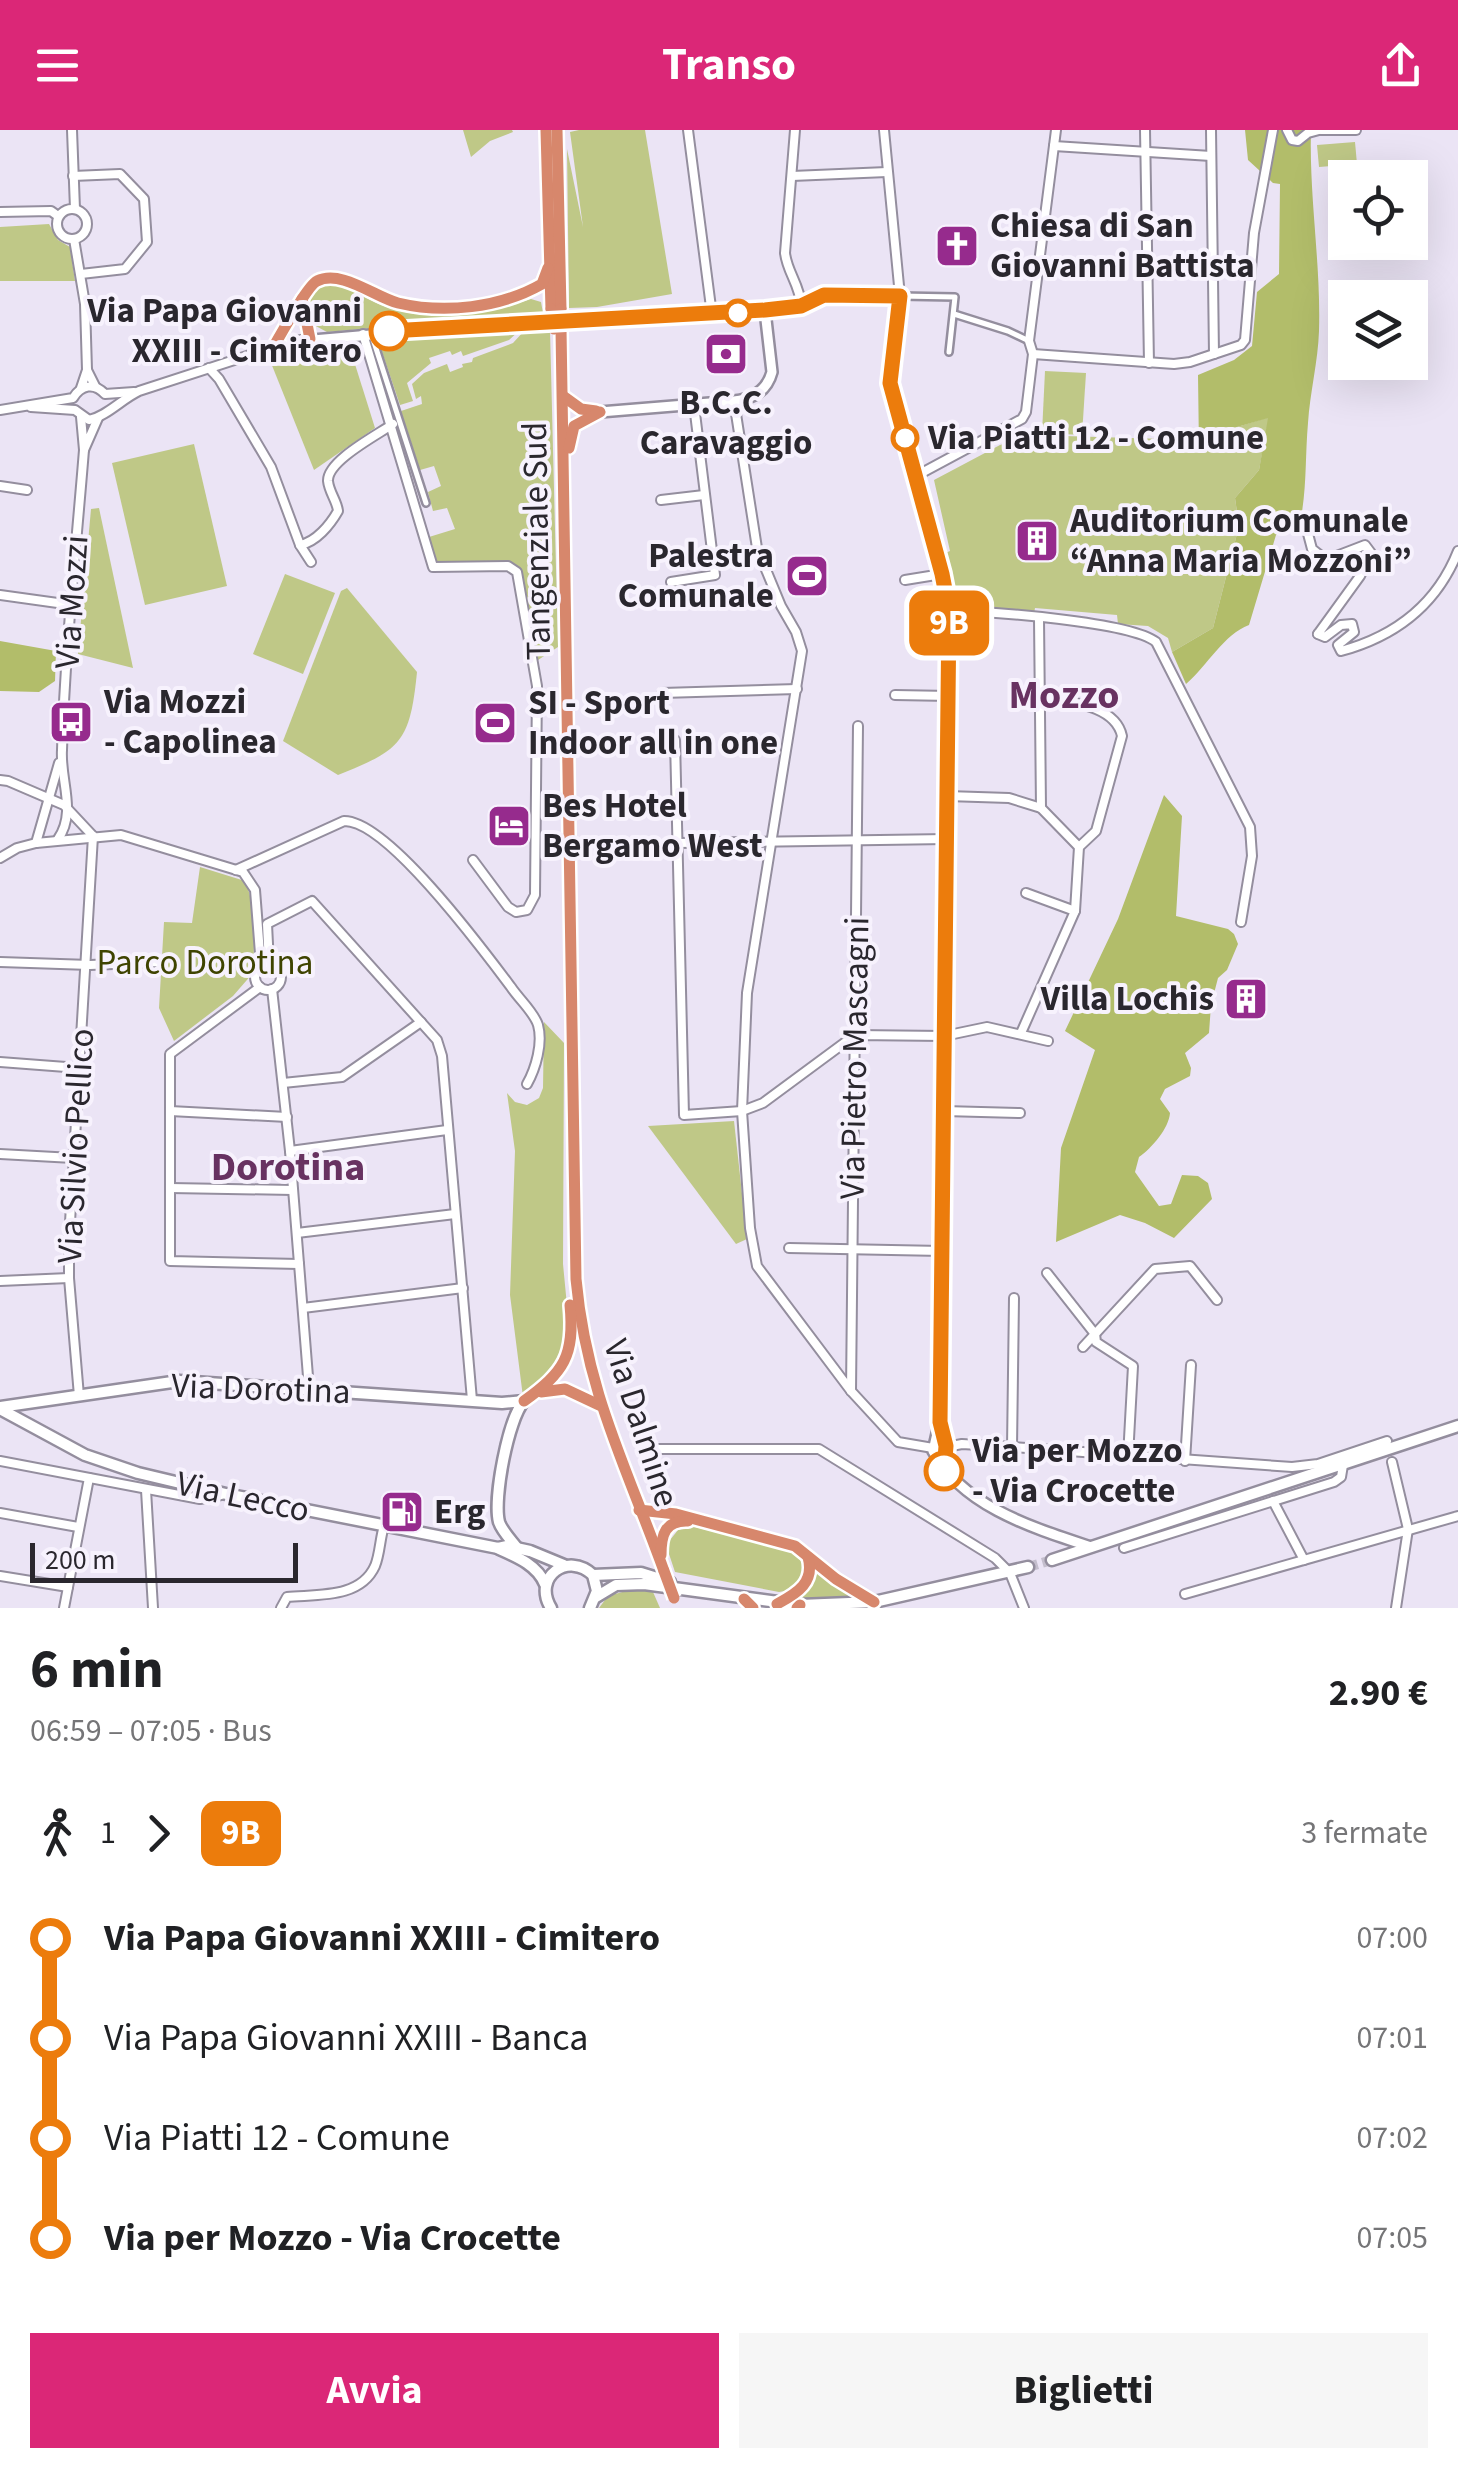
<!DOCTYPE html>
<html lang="it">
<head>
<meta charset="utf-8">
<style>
  :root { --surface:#fff; --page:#f6f6f6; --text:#202124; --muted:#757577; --accent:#db2777 }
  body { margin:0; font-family:"Source Sans 3",sans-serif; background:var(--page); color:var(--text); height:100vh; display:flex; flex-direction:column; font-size:38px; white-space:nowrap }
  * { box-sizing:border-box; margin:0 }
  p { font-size:32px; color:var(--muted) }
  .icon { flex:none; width:55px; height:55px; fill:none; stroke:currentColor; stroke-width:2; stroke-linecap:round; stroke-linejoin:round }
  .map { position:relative; height:1478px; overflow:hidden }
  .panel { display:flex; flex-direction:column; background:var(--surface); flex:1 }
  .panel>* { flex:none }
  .badge { padding:0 20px; border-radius:15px; font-size:35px; line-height:65px }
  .fabs { position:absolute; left:1328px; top:30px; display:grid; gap:20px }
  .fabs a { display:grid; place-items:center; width:100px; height:100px; border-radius:0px; background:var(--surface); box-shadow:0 10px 40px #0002; font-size:50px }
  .scale { position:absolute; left:30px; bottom:25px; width:268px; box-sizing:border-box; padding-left:10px; border:5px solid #2a272e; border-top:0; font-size:28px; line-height:35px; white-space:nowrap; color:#2a272e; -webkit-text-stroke:8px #f7f2fd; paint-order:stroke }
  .map>.badge { position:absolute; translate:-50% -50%; box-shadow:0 0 0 5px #fff }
  .legs { display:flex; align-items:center; gap:15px; height:110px; padding:0 30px; font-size:32px }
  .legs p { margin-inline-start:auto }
  .headline { display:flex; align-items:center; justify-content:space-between; height:170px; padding:0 30px }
  h1 { font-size:55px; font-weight:700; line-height:75px }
  .cta { display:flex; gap:20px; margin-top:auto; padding:20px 30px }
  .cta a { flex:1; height:115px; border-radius:0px; background:var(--accent); color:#fff; font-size:40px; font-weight:700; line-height:115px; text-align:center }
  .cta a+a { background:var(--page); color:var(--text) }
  ul { padding:0 30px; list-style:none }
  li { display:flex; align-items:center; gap:35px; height:100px; font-size:38px }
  li i { display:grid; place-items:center; width:15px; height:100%; margin:0 12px; background:currentColor }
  li i::after { content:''; width:25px; height:25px; margin:-12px; border:8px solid; border-radius:50%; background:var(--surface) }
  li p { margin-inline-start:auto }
  li:first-child i { background:linear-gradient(#0000 50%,currentColor 0) }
  li:last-child i { background:linear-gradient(currentColor 50%,#0000 0) }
  header { display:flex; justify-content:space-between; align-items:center; height:130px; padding:0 30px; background:var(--accent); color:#fff; font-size:45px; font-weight:700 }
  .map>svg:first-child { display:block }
</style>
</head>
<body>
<header><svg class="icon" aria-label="menu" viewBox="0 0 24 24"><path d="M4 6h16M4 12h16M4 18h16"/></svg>Transo<svg class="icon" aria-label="share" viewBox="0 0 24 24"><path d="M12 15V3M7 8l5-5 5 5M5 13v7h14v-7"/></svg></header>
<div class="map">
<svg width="1458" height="1478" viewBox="0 0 1458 1478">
  <rect width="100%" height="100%" fill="#ebe4f5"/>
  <!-- green -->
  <g fill="#bfc887">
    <path d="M463,0H512L513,2L490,11L471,27Z"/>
    <path d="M579,0H645L672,164L597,177L569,178L567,19L583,97L570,2Z"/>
    <path d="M1355,12L1357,34L1319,37L1317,15Z"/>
    <path d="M49,94L58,110L70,117L75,151H0V97Z"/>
    <path d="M330,153C349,156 364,168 381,175C430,194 483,184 531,169L541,172L543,183L327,202L312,194L307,168L313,161Z"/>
    <path d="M550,200L558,517L538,530L524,452L515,435L502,431L437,432L429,407L455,399L447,378L433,381L428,362L441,356L434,336L420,340L401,281L422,274L421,266L416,269L412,254L424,243L447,234L450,242L463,237L462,234L472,232L473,228L513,213L524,201Z"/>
    <path d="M519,201L509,210L463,226L461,221L452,225L450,221L429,228L431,233L407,253L413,271L400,275L380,216L383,212Z"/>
    <path d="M349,215L375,298L314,340L269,228Z"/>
    <path d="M1045,241L1086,243L1082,305L1042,303Z"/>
    <path d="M1269,287L1259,340L1235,368L1239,396L1213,498L1172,522L1168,508L1148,496L1118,494L1117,485L1035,478L1034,484L957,476L943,424L950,421L934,350L1000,315L1030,305L1200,310V320L1213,319L1237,297Z"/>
    <path d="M194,314L227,456L145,475L112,333Z"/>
    <path d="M99,378L133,538L78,524L91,379Z"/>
    <path d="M285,444L335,463L303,544L253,524Z"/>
    <path d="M347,458L417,542C410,612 401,620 338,645L283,611L341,461Z"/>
    <path d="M200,737L245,751C257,778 254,815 253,843L233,866L174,911L159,878L164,792L192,793Z"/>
    <path d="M544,892L564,913L563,1134L568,1186L566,1214L551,1242L523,1267L510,1165L515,1021L507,963L515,972L527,975L539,968L543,958Z"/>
    <path d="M734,991L747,1109L736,1114L648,996Z"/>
    <path d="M695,1397L793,1421L803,1431C805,1449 797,1460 779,1462L675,1442L666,1415L678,1400Z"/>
    <path d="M814,1436L866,1470L787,1473C805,1465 813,1456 814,1436Z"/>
    <path d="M633,1459L653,1462L660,1478H599L608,1466Z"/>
  </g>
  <!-- forest -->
  <g fill="#b2bd6a">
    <path d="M1245,0H1311C1309,67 1321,134 1319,201C1318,232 1310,262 1308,293C1305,327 1307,359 1300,393L1276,405L1249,495C1224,504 1207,536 1186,554L1172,522L1213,498L1239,396L1235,368L1259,340L1268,288L1237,297L1213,319L1199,320L1198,245L1234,230L1252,216L1257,162L1279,144L1280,54L1273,53L1248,30Z"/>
    <path d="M0,511L56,521L55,551L39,562L0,561Z"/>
    <path d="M1164,665L1182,686L1176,786L1228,799L1234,804L1238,814L1227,840L1218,848L1211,875L1209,903L1185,923L1191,938L1190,946L1165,959L1160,969L1170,983C1169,998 1152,1018 1139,1027L1135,1042L1159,1076L1171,1074L1182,1045L1198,1046L1208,1053L1212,1069L1174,1108L1145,1093L1120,1085L1056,1112L1061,1018L1095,920L1065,901L1118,789Z"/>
  </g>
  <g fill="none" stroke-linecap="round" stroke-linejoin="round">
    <!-- secondary-tunnel -->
    <path stroke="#c4becd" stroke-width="10" stroke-dasharray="10 5" stroke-linecap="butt" d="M1028,1437L1052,1430"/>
    <defs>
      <g id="pedestrian">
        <path d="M900,166L955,167L949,222"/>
        <path d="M954,184L1008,201L1029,211"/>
        <path d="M372,206L426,373"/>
      </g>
      <g id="minor">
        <path d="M72,0L75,79"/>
        <path d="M688,0L712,185"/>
        <path d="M795,0L785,123C787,142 800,155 801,175"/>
        <path d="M884,0L900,166"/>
        <path d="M1145,0L1149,233"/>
        <path d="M1211,0L1214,224"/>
        <path d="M1287,0L1292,10L1298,11L1308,3L1319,0"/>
        <path d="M1321,0H1356"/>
        <path d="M1054,16L1211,26"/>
        <path d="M73,46L120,44L144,69L147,112L125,139L81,144"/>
        <path d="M792,46L887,42"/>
        <circle cx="72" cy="94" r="15"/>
        <path d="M0,82L51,81L58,86"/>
        <path d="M74,109L85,174L87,240"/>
        <path d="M363,204L433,437L508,436L517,442L537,556L535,765L527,780L516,782L508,777L473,730"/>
        <path d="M1033,224L1174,234L1190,232L1241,215L1245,210L1254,103L1273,0"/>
        <path d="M209,238L219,249L271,337L300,415L311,432"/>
        <path d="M81,258L87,240L95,256"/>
        <path d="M734,271L757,418L781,476L796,502L802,521L747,863L742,981L750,1098L757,1136L851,1261L898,1312L933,1318"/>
        <path d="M31,277L75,280L89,290C107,286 122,269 139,261L290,212"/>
        <path d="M0,280L73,268C81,255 94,252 105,264L134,262"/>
        <path d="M81,287L84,320L98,288"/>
        <path d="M916,346L1022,289L1026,282L1033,224L1029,211L1056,0"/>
        <path d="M0,356L27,360"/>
        <path d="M661,370L704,365"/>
        <path d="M1307,400L1312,419L1326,430L1365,415L1371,423L1360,446L1318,504"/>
        <path d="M300,415C316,412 330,395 338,381C337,371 329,362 328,351C327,331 377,305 393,294"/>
        <path d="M905,450L942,444"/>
        <path d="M671,452L715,445L694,275"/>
        <path d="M0,465L72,475"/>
        <path d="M949,480C990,482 1129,491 1156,512L1250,697L1252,726L1241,792"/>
        <path d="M1039,489L1041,678"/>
        <path d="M1318,504L1325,507L1341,495L1352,494L1354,502L1338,515L1341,521C1396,506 1437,474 1458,421"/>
        <path d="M662,563L797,559"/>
        <path d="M895,565L950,566"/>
        <path d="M675,610L684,985L742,981L763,973L855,905L944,906L987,897L1048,911"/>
        <path d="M0,650L8,651L64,675L93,706"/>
        <path d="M947,666L1009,668L1041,678L1079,717"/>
        <path d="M58,709C77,682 60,651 62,620C65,520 76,420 84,320"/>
        <path d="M36,713L59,633"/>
        <path d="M678,713L947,709"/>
        <path d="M0,728L17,718L36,713L121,705L243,742L255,760L261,836"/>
        <path d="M236,740L344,691C387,690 484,821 511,857C518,868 534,882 538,895C543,913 536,938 527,954"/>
        <path d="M1026,763L1075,781"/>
        <path d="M0,832L90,835L161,832"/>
        <path d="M269,834L267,794L312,771L437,910L442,926L472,1270"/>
        <circle cx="268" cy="847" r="13"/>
        <path d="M260,857L170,924V1131L299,1134"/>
        <path d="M272,859L290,1021L309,1259"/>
        <path d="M1021,903L1075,781L1079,717L1096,701L1122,606C1115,574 1067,572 1040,566"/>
        <path d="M0,932L79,938"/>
        <path d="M283,953L342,947L421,892"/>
        <path d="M170,981L287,987"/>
        <path d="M944,981L1020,983"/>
        <path d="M290,1021L447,1000"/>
        <path d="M0,1024L73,1028"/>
        <path d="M170,1058L293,1060"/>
        <path d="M297,1103L455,1084"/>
        <path d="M789,1118L942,1121"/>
        <path d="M1047,1143L1095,1204L1096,1212L1133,1236L1128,1327"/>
        <path d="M0,1151L69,1148"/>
        <path d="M303,1178L463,1158"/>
        <path d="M1083,1217L1155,1139L1190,1136L1217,1170"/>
        <path d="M851,1261L858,596"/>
        <path d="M79,1266L69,1148V1109L93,706"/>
        <path d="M946,1317L962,1314L1012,1317L1292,1337L1318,1334L1387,1311"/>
        <path d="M1012,1317L1014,1168"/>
        <path d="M656,1319H819L995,1428L1010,1443L1024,1478"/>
        <path d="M0,1331L200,1369L221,1365"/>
        <path d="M1185,1331L1191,1235"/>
        <path d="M1392,1332L1408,1399L1396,1478"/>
        <path d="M146,1360L153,1478"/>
        <path d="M1273,1371L1304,1430"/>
        <path d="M0,1383L78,1397"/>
        <path d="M1124,1418L1334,1352L1341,1347L1343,1335"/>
        <path d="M0,1446L68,1457"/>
        <path d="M1185,1464L1458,1386"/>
        <path d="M64,1478L89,1348"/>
        <path d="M281,1478L287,1467C317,1464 360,1469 375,1436C380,1424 380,1408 384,1396"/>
      </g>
      <g id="tertiary">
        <path d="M290,212L520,192L765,181L801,175L824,165L900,166L890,253L938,427L949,480L940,1291L946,1317L944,1341"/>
        <path d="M600,282L734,271C753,269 767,261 772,242L765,181"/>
        <path d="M938,1299L933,1321C963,1377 1034,1398 1091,1417"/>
      </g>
      <g id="secondary">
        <path d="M0,1277L179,1251L502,1273L524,1271"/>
        <path d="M0,1279L85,1325L138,1343L226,1364L498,1418L507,1416L530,1421L564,1435"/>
        <path d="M517,1418C511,1410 502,1401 499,1392C493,1369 508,1289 524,1271"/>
        <path d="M499,1419C517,1427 537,1435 545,1454"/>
        <path d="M1052,1430L1458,1296"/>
        <path d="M593,1445L641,1443L670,1452"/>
        <path d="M596,1467L616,1455L644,1454L800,1475L874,1472L1028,1437"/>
        <path d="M551,1478C532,1447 568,1421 593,1445L597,1461L590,1478"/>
      </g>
      <g id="trunk">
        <path d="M546,0L551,179"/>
        <path d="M557,0L561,179"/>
        <path d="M302,169L310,209"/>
        <path d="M561,199L576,1149C586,1261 627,1338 664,1441"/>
        <path d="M274,216C281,204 308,155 317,151C341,139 375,167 398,173C444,184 500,178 542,154L548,138"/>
        <path d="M563,266L581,279L596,281"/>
        <path d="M569,318L574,296L600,282"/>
        <path d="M541,1262L565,1259L599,1275"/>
        <path d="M524,1271C564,1242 575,1226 570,1175"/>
        <path d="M639,1380L676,1384L795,1416L836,1449L874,1472"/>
        <path d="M661,1425C661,1405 665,1390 688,1391"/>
        <path d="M744,1469L753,1478"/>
        <path d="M777,1474C798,1463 815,1452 808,1427"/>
        <path d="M797,1478L800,1475"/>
      </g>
    </defs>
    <!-- pedestrian casing -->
    <use href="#pedestrian" stroke="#948e9e" stroke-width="10"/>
    <!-- minor casing -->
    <use href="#minor" stroke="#948e9e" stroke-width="12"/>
    <!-- tertiary casing -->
    <use href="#tertiary" stroke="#948e9e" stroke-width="14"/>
    <!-- secondary casing -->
    <use href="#secondary" stroke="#948e9e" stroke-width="15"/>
    <!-- trunk casing -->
    <use href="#trunk" stroke="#fff" stroke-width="16"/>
    <!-- pedestrian -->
    <use href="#pedestrian" stroke="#fff" stroke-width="5"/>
    <!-- minor -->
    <use href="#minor" stroke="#fff" stroke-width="8"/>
    <!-- tertiary -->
    <use href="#tertiary" stroke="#fff" stroke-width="9"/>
    <!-- secondary -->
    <use href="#secondary" stroke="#fff" stroke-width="10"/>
    <!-- trunk -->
    <use href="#trunk" stroke="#d7876c" stroke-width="11"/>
    <defs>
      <g id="trunk-bridge">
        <path d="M551,179L554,199"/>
        <path d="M561,179V199"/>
        <path d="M664,1441L674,1468"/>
      </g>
    </defs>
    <!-- trunk-bridge casing -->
    <use href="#trunk-bridge" stroke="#fff" stroke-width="16" stroke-linecap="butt"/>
    <!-- trunk-bridge -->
    <use href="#trunk-bridge" stroke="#d7876c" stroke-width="11"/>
  </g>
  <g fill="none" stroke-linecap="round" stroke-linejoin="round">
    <defs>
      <path id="line-1" d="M389,201L765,180L801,176L824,165L900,166L890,253L942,444L949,480L940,1292L946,1316L944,1341"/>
    </defs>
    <!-- line-1 casing -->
    <use href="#line-1" stroke="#fff" stroke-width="22"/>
    <!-- line-1 -->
    <use href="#line-1" stroke="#ec7c0c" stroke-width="15"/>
  </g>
  <!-- icons -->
  <defs>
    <symbol id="church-square" viewBox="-11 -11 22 22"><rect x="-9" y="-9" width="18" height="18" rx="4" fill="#962b8d" stroke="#f7f2fd"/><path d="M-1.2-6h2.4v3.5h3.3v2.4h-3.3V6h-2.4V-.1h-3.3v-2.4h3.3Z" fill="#fff"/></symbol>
    <symbol id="bank-square" viewBox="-11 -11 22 22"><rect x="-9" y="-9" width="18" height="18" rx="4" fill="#962b8d" stroke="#f7f2fd"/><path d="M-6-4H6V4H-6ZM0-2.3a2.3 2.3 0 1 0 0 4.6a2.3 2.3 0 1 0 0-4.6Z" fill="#fff"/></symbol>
    <symbol id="building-square" viewBox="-11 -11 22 22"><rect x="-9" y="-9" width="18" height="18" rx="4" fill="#962b8d" stroke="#f7f2fd"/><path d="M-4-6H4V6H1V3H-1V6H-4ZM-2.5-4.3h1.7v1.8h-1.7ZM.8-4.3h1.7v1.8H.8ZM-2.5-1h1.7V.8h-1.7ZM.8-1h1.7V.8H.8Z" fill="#fff"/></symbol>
    <symbol id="stadium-square" viewBox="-11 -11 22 22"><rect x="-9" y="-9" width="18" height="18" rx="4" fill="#962b8d" stroke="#f7f2fd"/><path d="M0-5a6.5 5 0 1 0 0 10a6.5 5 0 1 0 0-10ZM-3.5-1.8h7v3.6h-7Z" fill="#fff"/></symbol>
    <symbol id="bus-square" viewBox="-11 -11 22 22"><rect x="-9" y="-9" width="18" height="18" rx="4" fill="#962b8d" stroke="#f7f2fd"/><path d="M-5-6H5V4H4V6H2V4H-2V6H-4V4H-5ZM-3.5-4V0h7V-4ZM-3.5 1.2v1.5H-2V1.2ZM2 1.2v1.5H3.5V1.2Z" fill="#fff"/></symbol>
    <symbol id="hotel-square" viewBox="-11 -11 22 22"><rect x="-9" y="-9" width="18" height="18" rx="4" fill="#962b8d" stroke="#f7f2fd"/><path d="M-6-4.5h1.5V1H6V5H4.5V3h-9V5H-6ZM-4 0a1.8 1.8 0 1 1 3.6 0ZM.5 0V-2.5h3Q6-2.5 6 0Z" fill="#fff"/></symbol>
    <symbol id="fuel-square" viewBox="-11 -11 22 22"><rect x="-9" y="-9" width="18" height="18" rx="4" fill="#962b8d" stroke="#f7f2fd"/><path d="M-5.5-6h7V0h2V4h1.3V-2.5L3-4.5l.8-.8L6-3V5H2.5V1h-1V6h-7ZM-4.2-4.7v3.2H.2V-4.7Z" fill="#fff"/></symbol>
  </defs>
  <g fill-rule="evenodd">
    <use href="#church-square" x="932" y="91" width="50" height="50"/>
    <use href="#bank-square" x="701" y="199" width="50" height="50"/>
    <use href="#building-square" x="1012" y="386" width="50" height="50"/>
    <use href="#stadium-square" x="782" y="421" width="50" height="50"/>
    <use href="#bus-square" x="46" y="567" width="50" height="50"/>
    <use href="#stadium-square" x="470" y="568" width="50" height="50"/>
    <use href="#hotel-square" x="484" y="671" width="50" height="50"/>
    <use href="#building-square" x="1221" y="844" width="50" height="50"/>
    <use href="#fuel-square" x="377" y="1357" width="50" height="50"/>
  </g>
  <!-- markers -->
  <g fill="#fff" stroke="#ec7c0c" stroke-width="5">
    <circle cx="738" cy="183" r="12"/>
    <circle cx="389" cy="201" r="18"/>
    <circle cx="905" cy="308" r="12"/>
    <circle cx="944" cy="1341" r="18"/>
  </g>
  <g text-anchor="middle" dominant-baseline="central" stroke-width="8" stroke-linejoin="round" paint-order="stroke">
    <!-- poi labels -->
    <g font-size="35" font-weight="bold" fill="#2a272e" stroke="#f7f2fd" text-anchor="start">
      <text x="990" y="96">Chiesa di San<tspan x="990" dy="40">Giovanni Battista</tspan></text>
      <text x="726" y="273" text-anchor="middle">B.C.C.<tspan x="726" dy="40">Caravaggio</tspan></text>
      <text x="1070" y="391">Auditorium Comunale<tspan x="1070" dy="40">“Anna Maria Mozzoni”</tspan></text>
      <text x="774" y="426" text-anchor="end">Palestra<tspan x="774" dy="40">Comunale</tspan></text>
      <text x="104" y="572">Via Mozzi<tspan x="104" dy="40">- Capolinea</tspan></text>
      <text x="528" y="573">SI - Sport<tspan x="528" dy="40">Indoor all in one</tspan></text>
      <text x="542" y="676">Bes Hotel<tspan x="542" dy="40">Bergamo West</tspan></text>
      <text x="1214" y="869" text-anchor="end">Villa Lochis</text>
      <text x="434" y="1382">Erg</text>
    </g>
    <!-- stop labels -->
    <g font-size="35" font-weight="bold" fill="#2a272e" stroke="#f7f2fd" text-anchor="start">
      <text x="362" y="181" text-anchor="end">Via Papa Giovanni<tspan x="362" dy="40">XXIII - Cimitero</tspan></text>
      <text x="928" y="308">Via Piatti 12 - Comune</text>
      <text x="972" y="1321">Via per Mozzo<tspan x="972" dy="40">- Via Crocette</tspan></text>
    </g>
    <!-- street labels -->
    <g font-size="35" fill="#2a272e" stroke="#f7f2fd">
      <text transform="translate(537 411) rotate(-91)">Tangenziale Sud</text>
      <text transform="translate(72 472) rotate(-86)">Via Mozzi</text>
      <text transform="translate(855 928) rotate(-89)">Via Pietro Mascagni</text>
      <text transform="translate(76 1016) rotate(-87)">Via Silvio Pellico</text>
      <text transform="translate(261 1259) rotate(2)">Via Dorotina</text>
      <text transform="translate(641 1293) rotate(72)">Via Dalmine</text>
      <text transform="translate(243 1367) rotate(12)">Via Lecco</text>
    </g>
    <!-- park labels -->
    <g font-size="35" fill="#3f4401" stroke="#f7f2fd">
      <text x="205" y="833">Parco Dorotina</text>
    </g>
    <!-- quarter labels -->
    <g font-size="40" font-weight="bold" fill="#683261" stroke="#f7f2fd">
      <text x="1064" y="565">Mozzo</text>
      <text x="288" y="1037">Dorotina</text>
    </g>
  </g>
</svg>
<div class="fabs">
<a><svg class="icon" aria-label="locate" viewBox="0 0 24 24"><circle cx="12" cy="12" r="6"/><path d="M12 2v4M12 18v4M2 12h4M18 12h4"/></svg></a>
<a><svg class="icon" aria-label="layers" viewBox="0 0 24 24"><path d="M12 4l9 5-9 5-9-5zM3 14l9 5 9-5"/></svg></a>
</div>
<div class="scale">200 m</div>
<b class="badge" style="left:949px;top:493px;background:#ec7c0c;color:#fff">9B</b>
</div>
<section class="panel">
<div class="headline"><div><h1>6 min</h1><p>06:59 – 07:05 · Bus</p></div><b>2.90 €</b></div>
<div class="legs"><svg class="icon" aria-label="walk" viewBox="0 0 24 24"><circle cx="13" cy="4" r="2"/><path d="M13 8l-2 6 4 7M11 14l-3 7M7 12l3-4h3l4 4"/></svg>1<svg class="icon" aria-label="forward" viewBox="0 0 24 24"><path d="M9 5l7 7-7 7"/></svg><b class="badge" style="background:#ec7c0c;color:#fff">9B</b><p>3 fermate</p></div>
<ul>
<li><i style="color:#ec7c0c"></i><b>Via Papa Giovanni XXIII - Cimitero</b><p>07:00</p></li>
<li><i style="color:#ec7c0c"></i><span>Via Papa Giovanni XXIII - Banca</span><p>07:01</p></li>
<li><i style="color:#ec7c0c"></i><span>Via Piatti 12 - Comune</span><p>07:02</p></li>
<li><i style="color:#ec7c0c"></i><b>Via per Mozzo - Via Crocette</b><p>07:05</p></li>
</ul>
<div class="cta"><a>Avvia</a><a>Biglietti</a></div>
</section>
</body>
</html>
